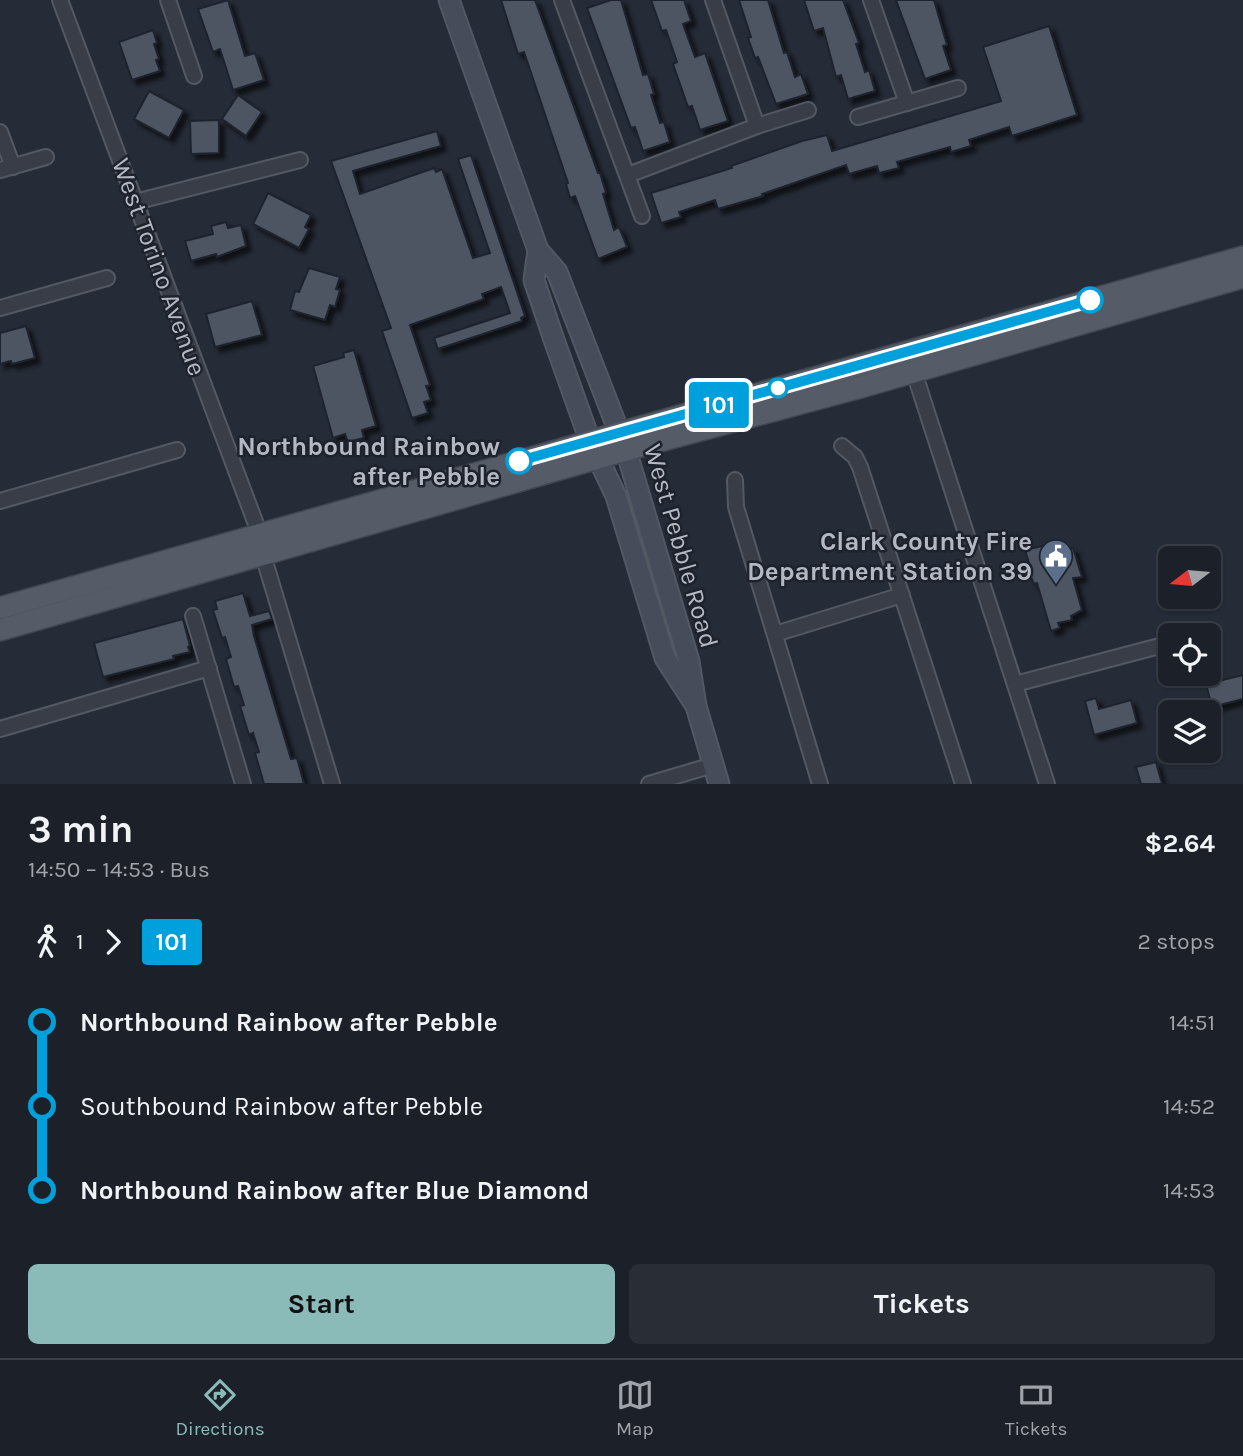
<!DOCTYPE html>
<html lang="en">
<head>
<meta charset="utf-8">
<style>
  :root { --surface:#1c2029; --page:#292d35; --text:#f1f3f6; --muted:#a0a3a8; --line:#3a3e46; --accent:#8bbbb9 }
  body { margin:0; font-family:Karla,sans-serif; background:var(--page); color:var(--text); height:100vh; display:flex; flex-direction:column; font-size:26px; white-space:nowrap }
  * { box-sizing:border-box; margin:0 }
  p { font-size:23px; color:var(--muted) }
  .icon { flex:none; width:38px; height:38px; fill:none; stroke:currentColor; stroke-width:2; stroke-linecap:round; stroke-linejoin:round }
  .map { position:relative; height:784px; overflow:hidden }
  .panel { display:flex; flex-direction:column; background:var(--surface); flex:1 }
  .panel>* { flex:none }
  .badge { padding:0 14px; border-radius:5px; font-size:24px; line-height:46px }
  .needle { width:46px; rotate:254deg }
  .tools { position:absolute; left:1158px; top:546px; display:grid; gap:14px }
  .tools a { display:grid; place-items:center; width:63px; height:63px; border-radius:10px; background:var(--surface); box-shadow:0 2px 5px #0004,0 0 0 2px var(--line); font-size:35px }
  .map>.badge { position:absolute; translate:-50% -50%; box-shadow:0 0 0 4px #fff }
  .legs { display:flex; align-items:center; gap:10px; height:77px; padding:0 28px; font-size:23px }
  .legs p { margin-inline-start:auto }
  .overview { display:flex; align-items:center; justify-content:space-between; height:119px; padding:0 28px }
  h1 { font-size:38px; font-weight:700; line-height:52px }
  .cta { display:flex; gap:14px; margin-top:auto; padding:14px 28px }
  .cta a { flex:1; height:80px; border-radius:10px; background:var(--accent); color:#111; font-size:28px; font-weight:700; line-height:80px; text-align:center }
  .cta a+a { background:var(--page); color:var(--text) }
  ul { padding:0 28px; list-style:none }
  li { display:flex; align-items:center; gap:24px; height:84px; font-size:26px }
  li i { display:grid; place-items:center; width:10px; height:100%; margin:0 9px; background:currentColor }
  li i::after { content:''; width:18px; height:18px; margin:-9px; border:5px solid; border-radius:50%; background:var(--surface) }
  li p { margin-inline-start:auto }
  li:first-child i { background:linear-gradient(#0000 50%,currentColor 0) }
  li:last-child i { background:linear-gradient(currentColor 50%,#0000 0) }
  .menu { display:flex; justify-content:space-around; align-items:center; height:98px; border-top:2px solid var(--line); background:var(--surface); font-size:19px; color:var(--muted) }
  .menu a { display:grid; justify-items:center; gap:4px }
  .menu .on { color:var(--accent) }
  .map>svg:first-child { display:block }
</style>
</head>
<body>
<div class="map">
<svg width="1243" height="784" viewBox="0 0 1243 784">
  <defs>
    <filter id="shadow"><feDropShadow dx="5" dy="5" stdDeviation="2" flood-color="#0009"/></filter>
  </defs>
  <rect width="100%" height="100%" fill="#252b37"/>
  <!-- building -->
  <g fill="#4d5562" stroke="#1f242e" stroke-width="2" filter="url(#shadow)">
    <path d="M228,0L245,56L255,53L264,80L233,90L220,49L213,52L198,9Z"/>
    <path d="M501,0H535L598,173H600L606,193L603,194L614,230L619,227L627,247L598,259L575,196L570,198L566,184L568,183L524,52L518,54Z"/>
    <path d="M611,0H621L643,75L648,74L654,94L651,95L660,123L664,122L670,142L643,151L635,127L631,128L587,8Z"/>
    <path d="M651,0H684L691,21L683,24L695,57L705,53L728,121L700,130L692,106L688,107L673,64L677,62L666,30L662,31Z"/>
    <path d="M739,0H768L784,53L787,52L795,77L801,74L808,94L776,104L758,57L755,58L748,38L751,37Z"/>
    <path d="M804,0H843L859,43L856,44L865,72L869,70L875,91L848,99L841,75L836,77L823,28L814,31Z"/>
    <path d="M896,0H934L947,45L943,46L951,70L925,79Z"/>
    <path d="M1049,26L1077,115L1012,136L1009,127L969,140L971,146L951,152L950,147L897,162L899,168L879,173L877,166L849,174L846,165L762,194L763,196L718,209L715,200L679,212L681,217L661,223L651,193L732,168L731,166L802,141L827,135L832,151L1001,101L983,47Z"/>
    <path d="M153,30L157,43L154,44L159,59L156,60L160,71L132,80L119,42Z"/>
    <path d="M149,91L184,110L169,138L134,119Z"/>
    <path d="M238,95L262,112L246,136L222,119Z"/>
    <path d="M219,120V153L191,154L190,121Z"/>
    <path d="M437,131L441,146L353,171L360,194L434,168L436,172L442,169L473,258L490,253L458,159L471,155L525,316L521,318L522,321L438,349L434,338L510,313L501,287L482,294L484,299L410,325L430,385L426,386L431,400L424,402L428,413L412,418L382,331L391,328L331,161Z"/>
    <path d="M268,193L311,215L305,227L309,229L299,248L253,224Z"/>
    <path d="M226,222L228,228L241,225L246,246L217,257L216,254L191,261L185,241L213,234L211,226Z"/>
    <path d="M309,268L340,277L336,289L340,290L335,307L330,305L325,320L290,310L295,291L299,292Z"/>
    <path d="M252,301L262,335L215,347L206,314Z"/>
    <path d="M26,326L35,358L12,364L11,361L0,364V333Z"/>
    <path d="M354,350L376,426L362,430L364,438L348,442L345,434L333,438L313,366L344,357L343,353Z"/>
    <path d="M1055,543L1058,552L1073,548L1082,577L1073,578L1082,610L1071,616L1072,620L1058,623L1060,628L1051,631L1037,583L1034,584L1027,567L1030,566L1025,550Z"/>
    <path d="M243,593L250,616L269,611L272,619L252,625L254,636L291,759L297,758L304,784H264L255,753L259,752L253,733L249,735L240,706L244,705L238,686L234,687L226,659L231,657L225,637L222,638L213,610L217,609L215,601Z"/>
    <path d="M183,619L190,646L188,647L190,652L173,656L174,659L103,677L94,643Z"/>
    <path d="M1243,675V699L1212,707L1206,684Z"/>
    <path d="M1096,698L1099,709L1131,700L1137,723L1094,735L1085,701Z"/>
    <path d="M1156,762L1162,784H1141L1136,767Z"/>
  </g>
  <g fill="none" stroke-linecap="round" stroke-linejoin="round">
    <defs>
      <g id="street">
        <path d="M60,0L260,535"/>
        <path d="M168,0L194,76"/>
        <path d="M562,0L642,216"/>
        <path d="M713,0L757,126"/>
        <path d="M871,0L907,103"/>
        <path d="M858,117L958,88"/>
        <path d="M0,132L13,167"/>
        <path d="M0,170L46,157"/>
        <path d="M628,175L757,126L808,110"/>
        <path d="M135,202L300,160"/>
        <path d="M0,308L107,278"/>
        <path d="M914,372L1047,784"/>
        <path d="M842,446L855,457L860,467L963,784"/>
        <path d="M735,480L736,507L820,784"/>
        <path d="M0,501L177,450"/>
        <path d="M263,555L332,784"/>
        <path d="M193,616L243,784"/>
        <path d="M775,634L902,595"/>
        <path d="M1015,684L1171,643"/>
        <path d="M0,729L209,668"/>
        <path d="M649,784L713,765"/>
      </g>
      <g id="secondary">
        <path d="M449,0L538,250"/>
        <path d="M696,706L665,658L616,496L590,441L553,337L534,280L538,250L557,272L626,450L689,661L696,706L719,784"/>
      </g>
      <g id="primary">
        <path d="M0,608L1243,257"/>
        <path d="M0,630L626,450L861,387L1243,277"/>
      </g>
    </defs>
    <!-- street casing -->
    <use href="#street" stroke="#535862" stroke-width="18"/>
    <!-- secondary casing -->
    <use href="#secondary" stroke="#535862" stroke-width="23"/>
    <!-- primary casing -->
    <use href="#primary" stroke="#414651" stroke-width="24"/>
    <!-- street -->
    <use href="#street" stroke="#383d48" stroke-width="14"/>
    <!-- secondary -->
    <use href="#secondary" stroke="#464c5a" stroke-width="19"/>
    <!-- primary -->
    <use href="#primary" stroke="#565c67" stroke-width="21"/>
  </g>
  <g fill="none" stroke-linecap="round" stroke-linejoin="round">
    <defs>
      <path id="line-1" d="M519,461L1090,300"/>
    </defs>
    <!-- line-1 casing -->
    <use href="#line-1" stroke="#fff" stroke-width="16"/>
    <!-- line-1 -->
    <use href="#line-1" stroke="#00a0dc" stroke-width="10"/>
  </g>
  <!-- icons -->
  <defs>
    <symbol id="civic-pin" viewBox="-11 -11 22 30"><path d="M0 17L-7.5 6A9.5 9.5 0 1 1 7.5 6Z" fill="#5c6f8a" stroke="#1d222c"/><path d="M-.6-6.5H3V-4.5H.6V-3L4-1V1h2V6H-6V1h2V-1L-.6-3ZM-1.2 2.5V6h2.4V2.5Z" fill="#fff"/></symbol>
  </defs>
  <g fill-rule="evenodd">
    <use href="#civic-pin" x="1037" y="537" width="38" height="52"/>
  </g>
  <!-- markers -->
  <g fill="#fff" stroke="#00a0dc" stroke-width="3.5">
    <circle cx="1090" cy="300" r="12"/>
    <circle cx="778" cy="388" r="9"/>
    <circle cx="519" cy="461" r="12"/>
  </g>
  <g text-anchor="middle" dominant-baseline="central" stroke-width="5" stroke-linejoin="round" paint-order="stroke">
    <!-- street labels -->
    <g font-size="26" fill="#b3b8c4" stroke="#1d222c">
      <text transform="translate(159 267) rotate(70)">West Torino Avenue</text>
      <text transform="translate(681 546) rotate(74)">West Pebble Road</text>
    </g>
    <!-- stop labels -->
    <g font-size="26" font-weight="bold" fill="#b3b8c4" stroke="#1d222c" text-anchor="end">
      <text x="500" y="446">Northbound Rainbow<tspan x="500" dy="30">after Pebble</tspan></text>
    </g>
    <!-- poi labels -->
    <g font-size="26" font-weight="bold" fill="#b3b8c4" stroke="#1d222c" text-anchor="end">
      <text x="1032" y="541">Clark County Fire<tspan x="1032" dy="30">Department Station 39</tspan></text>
    </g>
  </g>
</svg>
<div class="tools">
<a><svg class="needle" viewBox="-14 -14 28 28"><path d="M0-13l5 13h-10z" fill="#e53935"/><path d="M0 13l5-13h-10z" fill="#a0a3a8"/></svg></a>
<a><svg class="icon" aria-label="locate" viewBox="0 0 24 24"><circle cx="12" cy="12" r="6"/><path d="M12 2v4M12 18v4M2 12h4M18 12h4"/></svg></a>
<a><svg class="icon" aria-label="layers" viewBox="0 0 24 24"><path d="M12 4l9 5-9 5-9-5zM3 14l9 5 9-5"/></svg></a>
</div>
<b class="badge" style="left:719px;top:405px;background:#00a0dc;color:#fff">101</b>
</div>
<section class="panel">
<div class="overview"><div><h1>3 min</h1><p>14:50 – 14:53 · Bus</p></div><b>$2.64</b></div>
<div class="legs"><svg class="icon" aria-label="walk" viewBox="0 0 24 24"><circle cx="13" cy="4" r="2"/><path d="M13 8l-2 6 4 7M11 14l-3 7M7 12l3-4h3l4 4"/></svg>1<svg class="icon" aria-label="forward" viewBox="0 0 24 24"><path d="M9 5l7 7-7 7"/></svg><b class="badge" style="background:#00a0dc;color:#fff">101</b><p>2 stops</p></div>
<ul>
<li><i style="color:#00a0dc"></i><b>Northbound Rainbow after Pebble</b><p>14:51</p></li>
<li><i style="color:#00a0dc"></i><span>Southbound Rainbow after Pebble</span><p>14:52</p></li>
<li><i style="color:#00a0dc"></i><b>Northbound Rainbow after Blue Diamond</b><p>14:53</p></li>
</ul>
<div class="cta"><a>Start</a><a>Tickets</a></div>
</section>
<nav class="menu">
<a class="on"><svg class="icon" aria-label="directions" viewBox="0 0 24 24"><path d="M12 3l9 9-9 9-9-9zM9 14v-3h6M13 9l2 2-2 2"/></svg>Directions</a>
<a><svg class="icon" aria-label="map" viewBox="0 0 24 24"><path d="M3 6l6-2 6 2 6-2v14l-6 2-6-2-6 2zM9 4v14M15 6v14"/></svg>Map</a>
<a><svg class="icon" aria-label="tickets" viewBox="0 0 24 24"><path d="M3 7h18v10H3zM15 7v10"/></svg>Tickets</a>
</nav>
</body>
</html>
